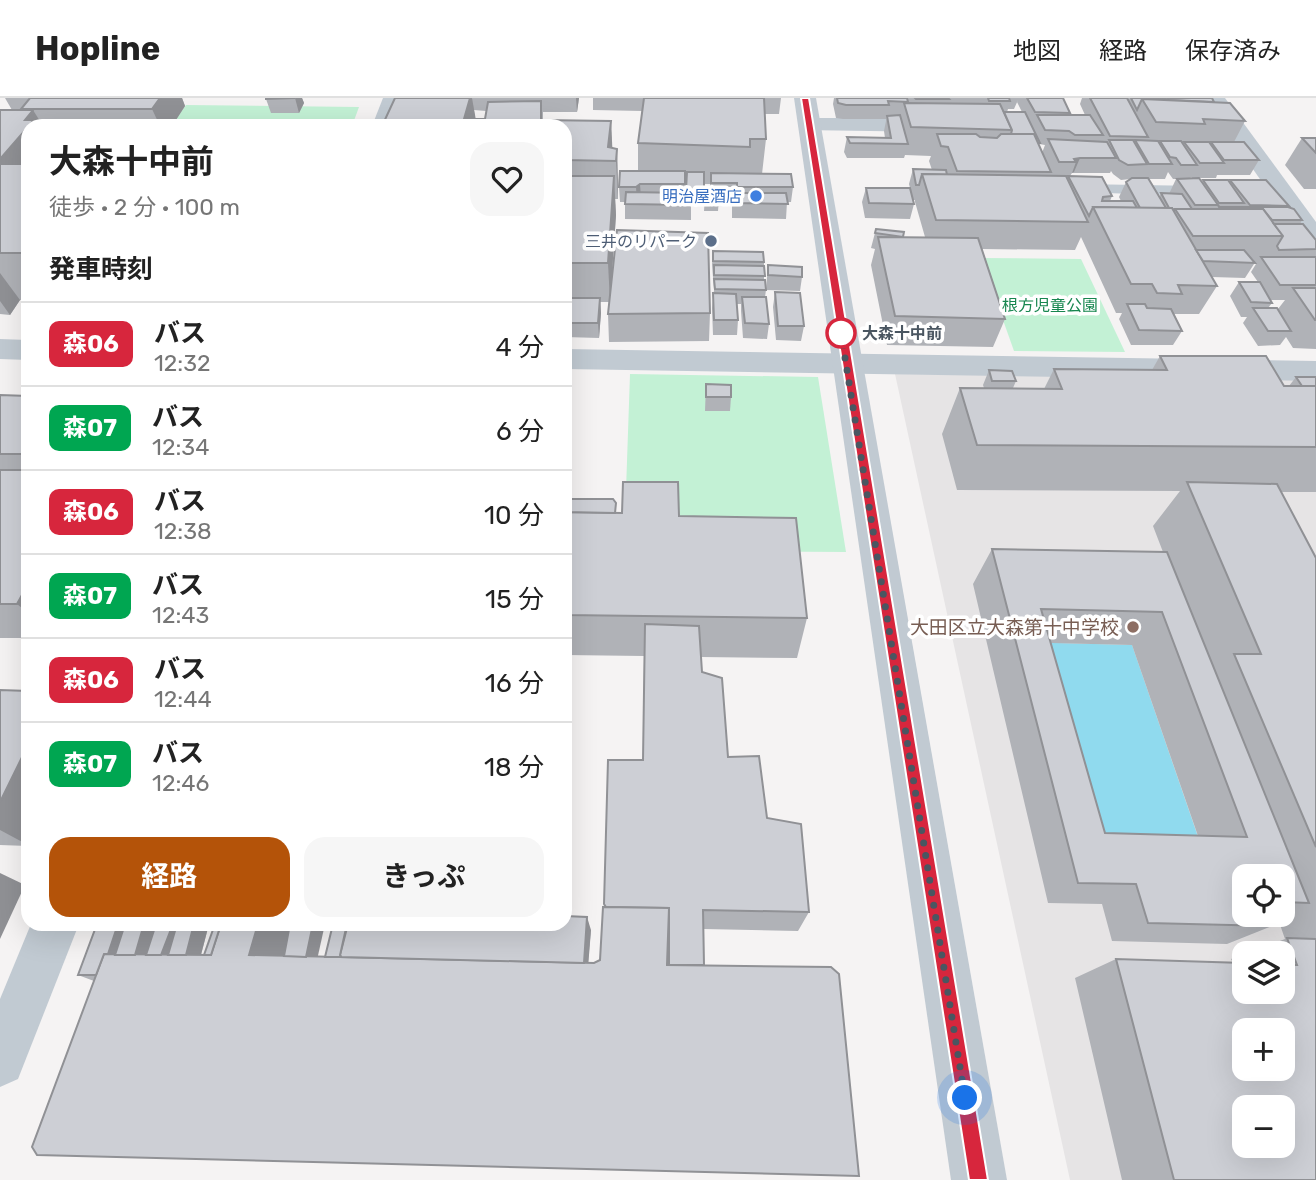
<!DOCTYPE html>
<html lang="ja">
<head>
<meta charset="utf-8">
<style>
  :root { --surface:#fff; --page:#f6f6f6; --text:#222; --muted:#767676; --line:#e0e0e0; --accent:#b45309 }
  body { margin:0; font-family:Rubik,"Noto Sans JP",sans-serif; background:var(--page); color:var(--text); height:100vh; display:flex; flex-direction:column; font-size:26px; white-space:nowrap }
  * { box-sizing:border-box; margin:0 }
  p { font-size:23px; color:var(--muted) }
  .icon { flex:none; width:38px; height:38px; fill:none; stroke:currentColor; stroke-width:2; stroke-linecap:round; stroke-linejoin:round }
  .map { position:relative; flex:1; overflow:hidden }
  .details { position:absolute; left:21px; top:21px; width:551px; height:812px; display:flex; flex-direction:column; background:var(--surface); border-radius:21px; box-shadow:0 7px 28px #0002 }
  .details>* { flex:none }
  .badge { padding:0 14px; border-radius:10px; font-size:24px; line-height:46px }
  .controls { position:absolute; left:1232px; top:766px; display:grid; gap:14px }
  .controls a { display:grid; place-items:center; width:63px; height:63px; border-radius:14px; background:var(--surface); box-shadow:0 7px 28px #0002; font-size:35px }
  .you { position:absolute; width:35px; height:35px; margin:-18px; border:5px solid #fff; border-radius:50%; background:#1a73e8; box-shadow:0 0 0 10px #1a73e833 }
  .map>.badge { position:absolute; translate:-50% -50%; box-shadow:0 0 0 4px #fff }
  h2 { padding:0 28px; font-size:26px; line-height:63px }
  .round { display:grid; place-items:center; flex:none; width:74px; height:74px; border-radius:21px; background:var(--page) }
  .headline { display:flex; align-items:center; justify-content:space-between; height:119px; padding:0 28px }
  h1 { font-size:33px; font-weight:700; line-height:52px }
  .primary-button { display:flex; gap:14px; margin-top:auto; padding:14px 28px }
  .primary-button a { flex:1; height:80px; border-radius:21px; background:var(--accent); color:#fff; font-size:28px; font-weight:700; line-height:80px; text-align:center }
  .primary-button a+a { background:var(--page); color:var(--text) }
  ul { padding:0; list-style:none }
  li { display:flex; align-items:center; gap:21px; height:84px; padding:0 28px; border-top:2px solid var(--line) }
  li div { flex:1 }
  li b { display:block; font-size:26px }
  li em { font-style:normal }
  li .badge { min-width:77px; font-weight:700; text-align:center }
  header { display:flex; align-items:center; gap:42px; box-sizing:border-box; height:98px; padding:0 35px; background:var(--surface); border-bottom:2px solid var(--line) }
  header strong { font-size:33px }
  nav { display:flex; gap:38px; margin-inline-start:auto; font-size:24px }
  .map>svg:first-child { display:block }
</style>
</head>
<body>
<header>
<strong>Hopline</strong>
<nav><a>地図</a><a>経路</a><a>保存済み</a></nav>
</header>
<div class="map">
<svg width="1316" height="1082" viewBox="0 0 1316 1082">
  <rect width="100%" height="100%" fill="#f5f3f3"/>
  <!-- education -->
  <path fill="#e6e4e5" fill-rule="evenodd" d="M895,276L1316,279V1082H1070ZM1244,779H1283V817H1244ZM1244,856H1283V894H1244ZM1244,933H1283V971H1244ZM1244,1010H1283V1048H1244Z"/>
  <!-- green -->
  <g fill="#c3f1d5">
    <path d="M186,7L359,9L352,28H170Z"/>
    <path d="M981,160L1081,161L1125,254L1014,253Z"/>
    <path d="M630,276L818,279L846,454L691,453L625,422Z"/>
  </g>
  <!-- water -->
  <path fill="#90daee" d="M1019,544L1132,547L1206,762L1074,758Z"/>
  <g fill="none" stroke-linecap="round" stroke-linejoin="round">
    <!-- service -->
    <path fill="#c1cad2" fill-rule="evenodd" d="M1078,86L1202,88L1210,93L1202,98L1072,94L1070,91Z"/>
    <!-- minor -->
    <g fill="#c1cad2" fill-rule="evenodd">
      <path d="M383,0H405L394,28H372Z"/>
      <path d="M1203,0H1225L1316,124V150L1307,148Z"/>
      <path d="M809,20H938L946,22L949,27L946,32L938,34L801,32L798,27L801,22Z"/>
      <path d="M0,241L28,242V262L0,261Z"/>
      <path d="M565,251L1316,263V283L565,271Z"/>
      <path d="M31,826H79L18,981L0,989V901Z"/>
    </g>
    <!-- tertiary -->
    <path fill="#c1cad2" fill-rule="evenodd" d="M794,0H816L1007,1082H951Z"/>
  </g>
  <!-- wall -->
  <g fill="#b0b2b7" fill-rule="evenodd">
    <path d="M5,0H182L185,8L172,28H28V202H20L10,217L0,216V12H12Z"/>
    <path d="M302,0L304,5L299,15H271L266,1Z"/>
    <path d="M395,0H579L577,14H543V22L611,23L612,50L617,51L618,90V101H615L616,117L612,174L710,215L709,243L609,244L608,216L609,204H600L601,215L599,240L565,239V28H382ZM474,12L486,13L485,21H475Z"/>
    <path d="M593,0H781L779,16H765L766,41L762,76L793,89L791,104H787L786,121L732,120V100H719L718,113H704L705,98L710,94V86H704V107H691V122L625,121V104H620L619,89L638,73V45L642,13L593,12Z"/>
    <path d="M834,0H1063L1070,15V17H1085L1080,6L1082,0H1212L1214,4L1245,23L1234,44L1259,62L1250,77H1217L1216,80H1192L1191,79L1190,81L1202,84L1203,82L1229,84L1230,82L1289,108L1288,109L1302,122L1300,126L1316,142V251L1293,250L1286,239L1280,247L1258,248L1243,225L1247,219H1241L1230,198L1239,184H1258L1251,174L1256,166H1254L1245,180L1212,179L1217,188L1199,216H1174L1182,233L1173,247H1131L1119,221L1122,215H1116L1081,139L1075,152L982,151L1005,221L993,249L887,247L871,167L875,151L871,150L876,131L903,139H925L915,104V102H913L914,106L910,121L865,120L862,104L866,90H910L909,86L913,71L932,72L929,63L931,58L905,57L904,60H847L844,54L847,39L885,40L884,33L887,18H894H887L886,21H843L836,20L833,6ZM1018,2L1017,4L1022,14H1007L1008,11H1014ZM1039,46L1045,47L1042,55L1039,48ZM1111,73L1113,76L1121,82L1130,81L1126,84L1119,99L1121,103H1110L1112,98L1070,78L1072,75H1110ZM1168,74L1173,81H1176L1169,96L1161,95L1159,99L1148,81H1165ZM1270,202H1285L1278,211L1268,210L1272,205Z"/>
    <path d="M1302,40H1316V91H1304L1285,67Z"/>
    <path d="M713,153L764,164V182L766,192L765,199L769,226L767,241L743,240L741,213V206H737L738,222L737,237H713L712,210L714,192L712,167Z"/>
    <path d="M768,167L802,179L800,193L766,192Z"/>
    <path d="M775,194L804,228L801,243L776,242L773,209Z"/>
    <path d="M1160,258L1284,288H1289L1296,279H1316V394H1281L1316,460V1082H1122L1075,880L1116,861L1233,865L1231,861L1244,856V894H1283V856H1245L1285,841L1277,818L1269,821L1272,828L1227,846L1112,843L1102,806L1048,805L973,486L992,451L1163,454L1153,428L1180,393L957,392L942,336L960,290H984L983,287L989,272L1016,283L1013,290L1044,291L1054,271L1152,272ZM1051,545L1132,547L1198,738L1105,735ZM1283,779V817H1244Z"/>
    <path d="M706,286L731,299L730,313H705Z"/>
    <path d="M0,297L28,298V540H0Z"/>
    <path d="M565,401L616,405V415L679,418L807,520L797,560L701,559L702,574L728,659L767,720L809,814L798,833L704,831V867L94,883L78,877L97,826H209L201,857L325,859L591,832L588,865H594L600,862L604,806L643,662L644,558L565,557ZM668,832V867H667Z"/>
    <path d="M0,592L28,593V748L0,747Z"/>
  </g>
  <!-- shaded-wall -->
  <g fill="#909195">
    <path d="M160,0H182L185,8L172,28H160L152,11Z"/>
    <path d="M295,0H302L304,5L299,15Z"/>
    <path d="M470,0H472L477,28L464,21Z"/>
    <path d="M576,0H579L577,14Z"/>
    <path d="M33,12L43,28H29L25,22Z"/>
    <path d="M611,23L613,63L608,49Z"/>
    <path d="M28,29V111L0,71V61Z"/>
    <path d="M617,51L618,90V101L616,63Z"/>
    <path d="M1080,60L1074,74L1072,75L1076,64L1074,61Z"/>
    <path d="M614,78L616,117L610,204L608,165Z"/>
    <path d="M640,86L641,100L637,104L636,89Z"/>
    <path d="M0,175L20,202L10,217L0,203Z"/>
    <path d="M600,200L601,215L599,240L598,225Z"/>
    <path d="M28,486V515L17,506Z"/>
    <path d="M28,647V747L0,732V704Z"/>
    <path d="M0,775L25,787L0,841Z"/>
    <path d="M587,819L591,832L587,882L583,871Z"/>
    <path d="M118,826H136L101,877Z"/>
    <path d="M144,826H189L176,863L129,875Z"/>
    <path d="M194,826H209L198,868L185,862Z"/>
    <path d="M258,826H325L315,871L249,857Z"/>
  </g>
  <!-- building -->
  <g fill="#cdcfd5" stroke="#909195" stroke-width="2" fill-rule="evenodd">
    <path d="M30,0H160L152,11H21Z"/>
    <path d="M266,0H295L266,1Z"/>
    <path d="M395,0H470L464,21H485L488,4L541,3V22L611,23L608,49L617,51L616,63L565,62V28H382Z"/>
    <path d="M644,0H764L766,41H750V49L638,45Z"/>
    <path d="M837,0H907L908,4L888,3L889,7H846L838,5Z"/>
    <path d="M915,0H948L949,1H916Z"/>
    <path d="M988,0H1009L1010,3H989Z"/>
    <path d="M1027,0H1063L1070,15L1035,14Z"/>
    <path d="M1090,0H1127L1148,39L1110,38Z"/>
    <path d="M1131,0H1165L1166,2L1142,1L1137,12Z"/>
    <path d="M1167,0H1212L1214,4L1169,2Z"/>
    <path d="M1142,1L1230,5L1245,23L1203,21L1205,26L1156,24Z"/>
    <path d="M904,5L1000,6L1012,32L911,29Z"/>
    <path d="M0,12H33L25,22H34L0,61Z"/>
    <path d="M1004,14H1025L1040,45H1037L1034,36H1011L1012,32Z"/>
    <path d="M900,17L908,46L850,45L847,39L891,40L887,18Z"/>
    <path d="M1037,17H1090L1103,37H1075L1069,33L1045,32Z"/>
    <path d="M937,36H976L980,39L997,40L1001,36H1034L1051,74L957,73L948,49L941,48Z"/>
    <path d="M1302,40H1316V55Z"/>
    <path d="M1048,41L1107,44L1116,60H1080L1074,61L1076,64H1059Z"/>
    <path d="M1109,42H1133L1147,66L1128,67L1119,62Z"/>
    <path d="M1135,42L1158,43L1172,66H1149Z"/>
    <path d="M1160,43H1181L1197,67H1181L1176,60L1170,59Z"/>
    <path d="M1184,44H1209L1224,65H1200Z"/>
    <path d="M1211,44H1244L1259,62H1224Z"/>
    <rect x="0" y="66" width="28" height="89"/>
    <path d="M913,71L946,72L947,77L922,76L919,87H916Z"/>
    <path d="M620,73H685V86H640L636,89H619Z"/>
    <path d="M687,74H704V92H686Z"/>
    <path d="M711,75L791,76L793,89H737V85H711Z"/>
    <path d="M922,76L1066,78L1088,124L936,122Z"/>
    <path d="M565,78H614L608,165H565Z"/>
    <path d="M1068,78L1102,79L1112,98L1103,99L1102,103H1133L1137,110L1093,109L1089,118Z"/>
    <path d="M1132,80H1148L1166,110H1140L1126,84Z"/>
    <path d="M1199,80L1218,107H1195L1177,81Z"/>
    <path d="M1203,82H1228L1244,105H1219Z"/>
    <path d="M1230,82H1266L1289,108L1250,107Z"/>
    <path d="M866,90H910L914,106L869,105Z"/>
    <path d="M626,94L689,95L691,107L625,106Z"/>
    <rect x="705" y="94" width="14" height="4"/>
    <path d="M732,95H786L788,106L733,105Z"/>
    <path d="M1161,95L1182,96L1192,111H1175L1174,113L1172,110H1169Z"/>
    <path d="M1093,109L1172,110L1217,188L1178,187L1182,196L1157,195L1152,186H1131Z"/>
    <path d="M1219,109H1288L1294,111L1302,122H1272L1263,111H1220Z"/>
    <path d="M1175,111H1263L1283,138H1193Z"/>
    <path d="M1274,126H1303L1316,142V151L1279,152L1277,148L1283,138Z"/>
    <path d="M876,131L904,134L903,139L875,135Z"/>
    <path d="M617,132L708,135L710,215L608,216Z"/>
    <path d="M878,139L978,140L1005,221L895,218Z"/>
    <path d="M1196,152H1244L1255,165L1203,163Z"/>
    <path d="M713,153L763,154L764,164L713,163Z"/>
    <path d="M1261,159H1316V187H1280Z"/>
    <path d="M714,167L764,168L765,178L714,177Z"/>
    <path d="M768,167L802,169V179L768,177Z"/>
    <path d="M714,181L765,182L766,192L715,191Z"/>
    <path d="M1239,184H1260L1272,205L1251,204Z"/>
    <path d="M1293,190H1316V222H1315Z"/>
    <path d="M775,194L800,195L804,228H778Z"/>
    <path d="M713,195L736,196L738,222H714Z"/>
    <path d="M742,199H766L769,226L745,225Z"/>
    <path d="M565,200H600L598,225H565Z"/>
    <path d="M1127,206H1145L1147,210L1171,211L1182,233L1139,232Z"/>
    <path d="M1253,210H1277L1291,233H1268Z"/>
    <path d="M1160,258H1266L1284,288H1316V349L977,347L960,290L1062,291L1054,271L1167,272Z"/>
    <path d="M989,272L1012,273L1016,283H992Z"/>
    <path d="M1296,279H1316V288H1302Z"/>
    <path d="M706,286L731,287V299H706Z"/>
    <path d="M0,297L28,298V356H0Z"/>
    <path d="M0,372H28V486L17,506H0Z"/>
    <path d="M623,384H678L679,418L796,420L807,520L565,517V414L622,415Z"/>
    <path d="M1187,384L1277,386L1316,460V749L1234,556H1261Z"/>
    <path d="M565,401H613L616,405L615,415L565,414Z"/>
    <path d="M992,451L1167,454L1309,805L1283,804V779H1244V817H1268L1272,828L1148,825L1136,786L1078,785ZM1041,511L1162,514L1247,739L1105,735Z"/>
    <path d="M645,526L699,528L702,574L722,580L728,659L759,658L767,720L801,726L809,814L703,812L704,867H669V810L606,809L604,806L608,662H643Z"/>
    <path d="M0,592L28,593V647L0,704Z"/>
    <path d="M603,809L669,810L667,867L831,869L839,876L859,1078L37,1057L32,1049L104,856L211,857L221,826H258L249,857L594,865L600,862Z"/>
    <path d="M565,818L587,819L584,865L341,859L340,857L348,826H565Z"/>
    <path d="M97,826H118L108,856H104L96,877H78Z"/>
    <path d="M125,826H144L135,857H115Z"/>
    <path d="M156,826H173L161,857H146Z"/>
    <path d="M177,826H194L186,857H168Z"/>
    <path d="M215,826H221L211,857H204Z"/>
    <path d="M290,826H313L306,859L284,858Z"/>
    <path d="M333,826H347L340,857L341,859H325Z"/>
    <path d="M1287,840L1316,841V1082H1174L1116,861L1244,865V894H1283V867H1297ZM1244,933H1283V971H1244ZM1244,1010H1283V1048H1244Z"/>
  </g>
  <!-- line -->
  <path fill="#d7263d" stroke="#fff" stroke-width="2" d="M801,0H809L988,1082H969Z"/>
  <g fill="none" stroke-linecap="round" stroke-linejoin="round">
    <!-- walk -->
    <path stroke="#4a5661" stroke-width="7" stroke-dasharray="0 12.6" d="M841,235L965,1000"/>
  </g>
  <!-- markers -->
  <circle fill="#3f7fe0" stroke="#fff" stroke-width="2.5" cx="756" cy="98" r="7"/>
  <circle fill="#5c6f8a" stroke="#fff" stroke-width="2.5" cx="711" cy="143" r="7"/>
  <circle fill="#fff" stroke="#d7263d" stroke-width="3.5" cx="841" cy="235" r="14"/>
  <circle fill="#8d6e63" stroke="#fff" stroke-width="2.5" cx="1133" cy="529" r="7"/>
  <g text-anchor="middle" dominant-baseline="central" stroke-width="7" stroke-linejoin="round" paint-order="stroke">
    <!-- far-shop labels -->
    <g font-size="16" fill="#366cbe" stroke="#fff" text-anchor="end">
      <text x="742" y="98">明治屋酒店</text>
    </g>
    <!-- far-service labels -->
    <g font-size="16" fill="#4e5e75" stroke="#fff" text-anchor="end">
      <text x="697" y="143">三井のリパーク</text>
    </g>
    <!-- far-park labels -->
    <g font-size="16" fill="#17864f" stroke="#fff">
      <text x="1050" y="207">根方児童公園</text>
    </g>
    <!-- far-stop labels -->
    <g font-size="16" font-weight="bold" fill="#4a5661" stroke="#fff" text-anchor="start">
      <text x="862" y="235">大森十中前</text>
    </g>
    <!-- education labels -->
    <g font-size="19" fill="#785e54" stroke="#fff" text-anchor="end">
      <text x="1119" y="529">大田区立大森第十中学校</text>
    </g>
  </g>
</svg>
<div class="controls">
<a><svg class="icon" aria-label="locate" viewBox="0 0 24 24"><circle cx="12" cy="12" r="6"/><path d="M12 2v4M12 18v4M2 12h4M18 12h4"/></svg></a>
<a><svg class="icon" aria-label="layers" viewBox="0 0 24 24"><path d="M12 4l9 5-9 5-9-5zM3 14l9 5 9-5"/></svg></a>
<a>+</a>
<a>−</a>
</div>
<div class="you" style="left:965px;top:1000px"></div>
<section class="details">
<div class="headline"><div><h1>大森十中前</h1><p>徒歩 · 2 分 · 100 m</p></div><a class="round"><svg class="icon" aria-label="heart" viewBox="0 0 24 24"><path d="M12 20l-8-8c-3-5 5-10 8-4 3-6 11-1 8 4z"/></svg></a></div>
<h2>発車時刻</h2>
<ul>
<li><span class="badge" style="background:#d7263d;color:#fff">森06</span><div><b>バス</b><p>12:32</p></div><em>4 分</em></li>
<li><span class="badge" style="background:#00a651;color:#fff">森07</span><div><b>バス</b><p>12:34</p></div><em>6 分</em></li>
<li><span class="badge" style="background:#d7263d;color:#fff">森06</span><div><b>バス</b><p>12:38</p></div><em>10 分</em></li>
<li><span class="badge" style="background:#00a651;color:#fff">森07</span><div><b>バス</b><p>12:43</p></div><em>15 分</em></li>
<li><span class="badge" style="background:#d7263d;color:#fff">森06</span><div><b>バス</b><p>12:44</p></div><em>16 分</em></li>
<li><span class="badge" style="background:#00a651;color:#fff">森07</span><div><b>バス</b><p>12:46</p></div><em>18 分</em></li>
</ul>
<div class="primary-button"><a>経路</a><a>きっぷ</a></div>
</section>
</div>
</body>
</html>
